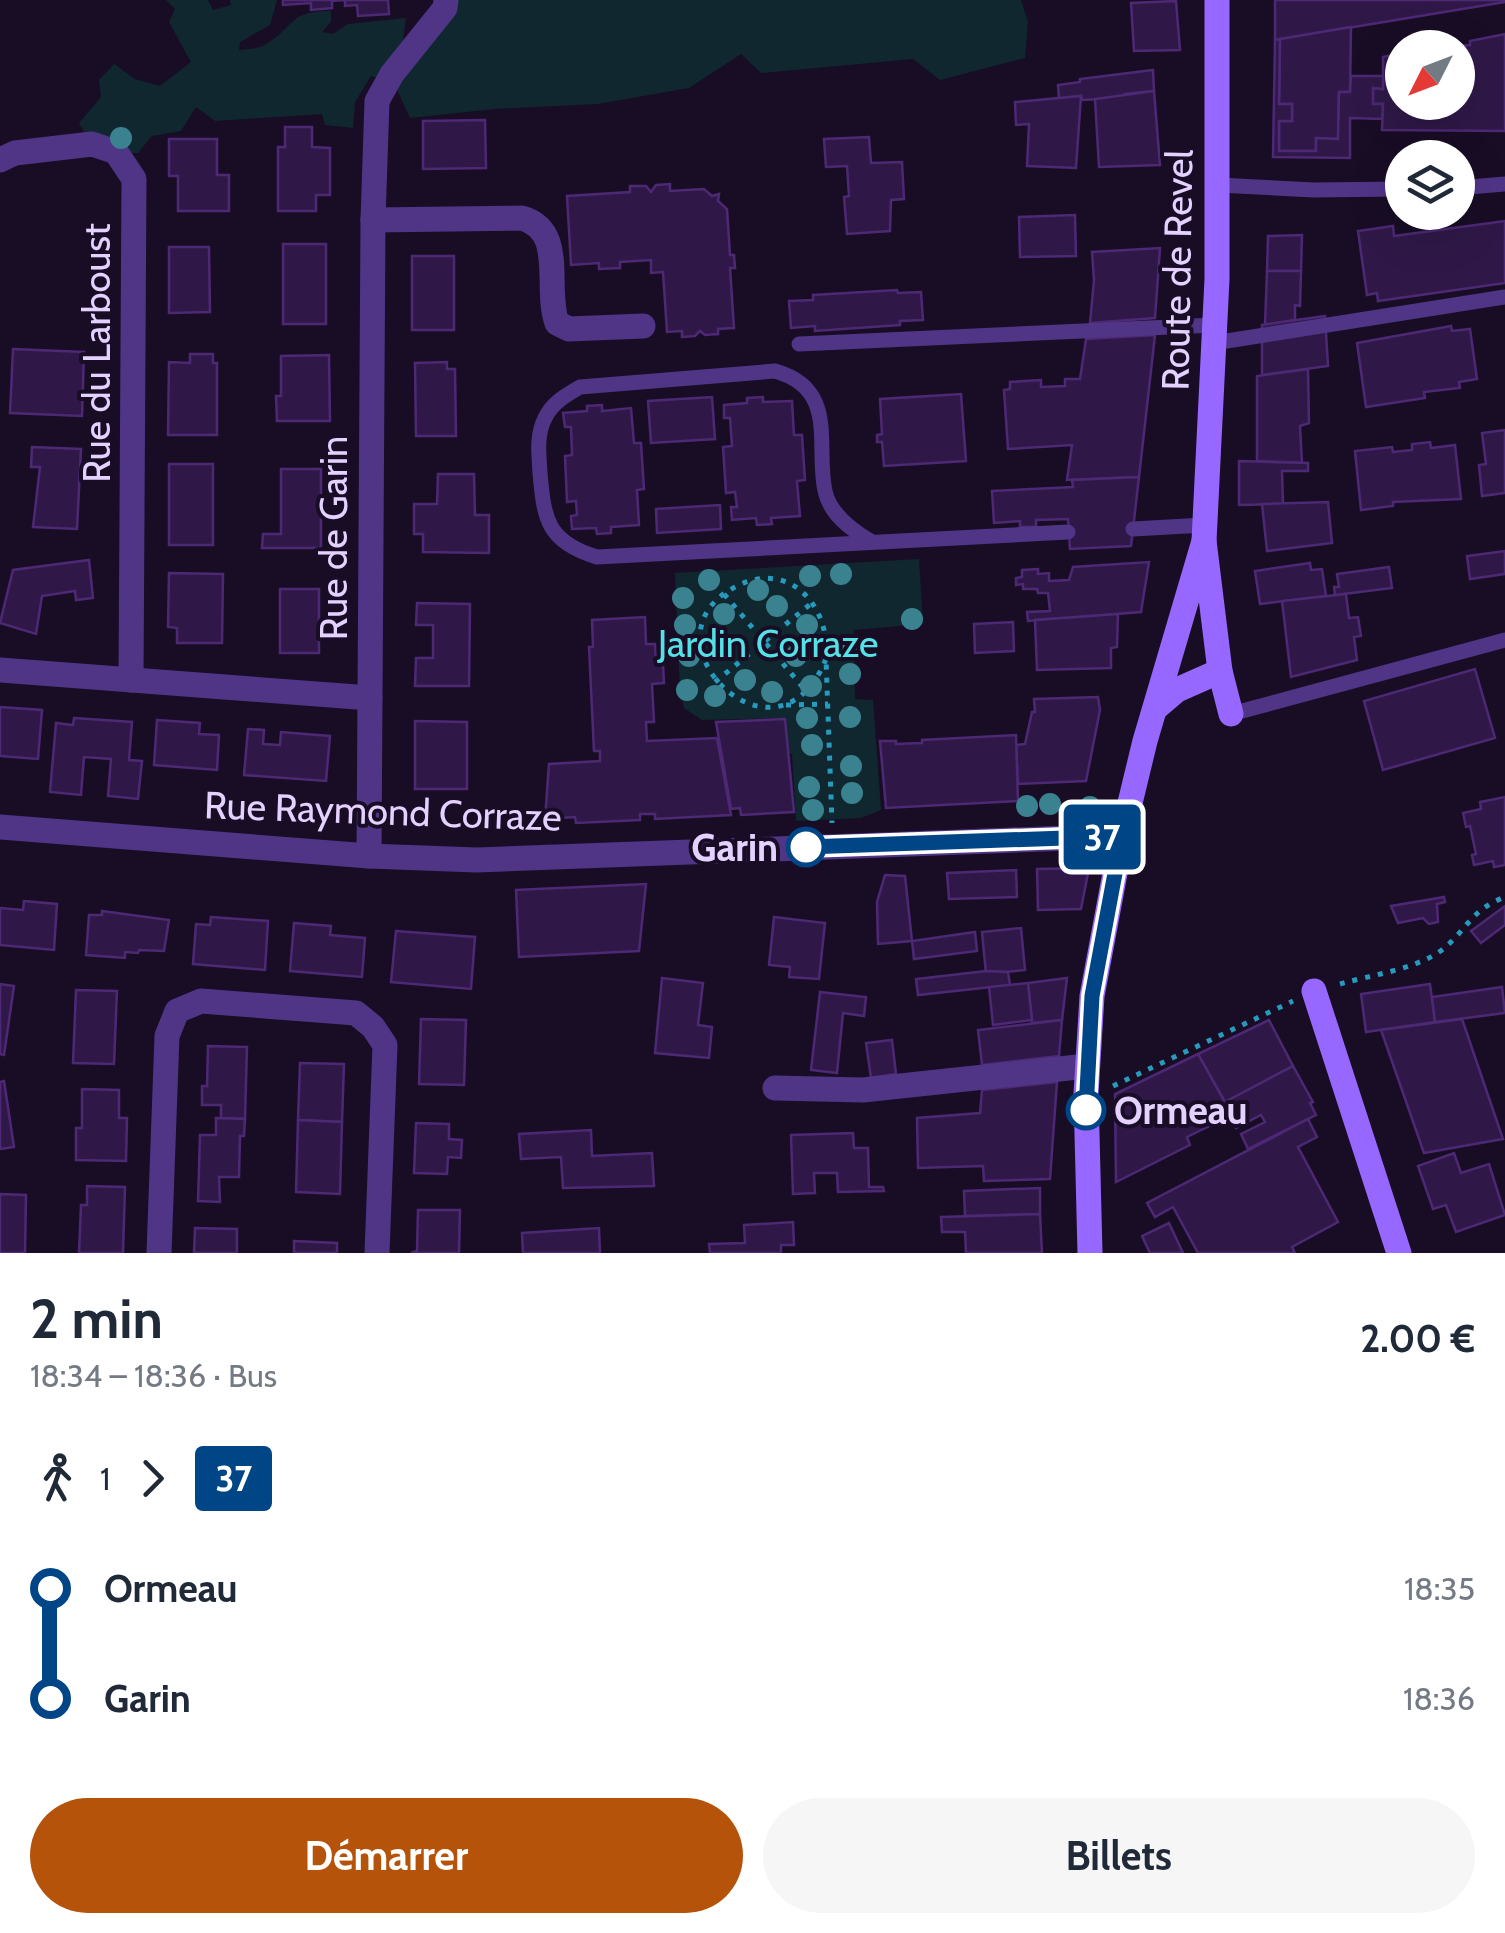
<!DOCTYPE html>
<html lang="fr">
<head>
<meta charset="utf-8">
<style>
  :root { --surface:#fff; --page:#f6f6f7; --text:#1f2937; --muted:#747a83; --accent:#b45309 }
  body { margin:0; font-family:Cabin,sans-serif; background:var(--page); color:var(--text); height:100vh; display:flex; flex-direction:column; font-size:38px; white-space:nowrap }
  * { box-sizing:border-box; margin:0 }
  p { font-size:32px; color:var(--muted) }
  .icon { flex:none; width:55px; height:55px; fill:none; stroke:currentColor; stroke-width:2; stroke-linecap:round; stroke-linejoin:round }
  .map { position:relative; height:1253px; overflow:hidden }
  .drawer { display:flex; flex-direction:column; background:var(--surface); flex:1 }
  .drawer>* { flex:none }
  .badge { padding:0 20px; border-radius:8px; font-size:35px; line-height:65px }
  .needle { width:65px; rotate:228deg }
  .controls { position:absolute; left:1385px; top:30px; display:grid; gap:20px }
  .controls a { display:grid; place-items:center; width:90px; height:90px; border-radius:50%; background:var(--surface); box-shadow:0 10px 40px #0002; font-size:50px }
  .map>.badge { position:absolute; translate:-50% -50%; box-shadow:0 0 0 5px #fff }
  .legs { display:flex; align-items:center; gap:15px; height:110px; padding:0 30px; font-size:32px }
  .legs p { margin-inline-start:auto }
  .headline { display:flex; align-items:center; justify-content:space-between; height:170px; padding:0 30px }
  h1 { font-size:55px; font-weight:700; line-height:75px }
  .primary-button { display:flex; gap:20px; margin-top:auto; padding:20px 30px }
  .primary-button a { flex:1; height:115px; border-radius:60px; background:var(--accent); color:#fff; font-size:40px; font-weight:700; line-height:115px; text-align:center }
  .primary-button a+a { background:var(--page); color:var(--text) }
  ul { padding:0 30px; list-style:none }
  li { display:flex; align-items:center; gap:35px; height:110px; font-size:38px }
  li i { display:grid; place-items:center; width:15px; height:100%; margin:0 12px; background:currentColor }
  li i::after { content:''; width:25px; height:25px; margin:-12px; border:8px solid; border-radius:50%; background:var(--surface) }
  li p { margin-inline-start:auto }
  li:first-child i { background:linear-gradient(#0000 50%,currentColor 0) }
  li:last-child i { background:linear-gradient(currentColor 50%,#0000 0) }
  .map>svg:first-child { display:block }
</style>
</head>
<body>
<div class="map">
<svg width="1505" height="1253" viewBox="0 0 1505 1253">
  <rect width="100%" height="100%" fill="#180d25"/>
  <!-- green -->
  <g fill="#10272f">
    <path d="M166,0H208L213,10L231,5L230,0H277L270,25L240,42L239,50C247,49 257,49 264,45C296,28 286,11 331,11V22L322,32L333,34L348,24L406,18L403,42L436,0H1021L1028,22L1025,58L940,80L913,59L761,73L741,54L689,88L598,104L494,109L410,118L394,83L371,76L355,102L353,128L325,125L322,114L215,121L196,107L181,131L152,136L138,153L97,154L79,123L101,97L99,80L114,64L135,79L160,86L191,62L169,22L175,9Z"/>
    <path d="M919,559L923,624L854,630L855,699L873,700L881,810L861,818L796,821L792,754L788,753L786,718L702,720L684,708L680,692L675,573Z"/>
  </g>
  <!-- building -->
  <g fill="#2f1847" stroke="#4d2875" stroke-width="2.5">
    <path d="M283,0H388L389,14L358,16L357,5L345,6V0L332,1V8L311,10V3L283,5Z"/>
    <path d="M1275,0H1505V2L1275,40Z"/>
    <path d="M1176,1L1180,50L1134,51L1131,3Z"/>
    <path d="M1351,27L1350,92H1339L1338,139L1316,138V151H1279V121H1292V104H1279L1280,39Z"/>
    <path d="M1505,34V131L1382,130L1383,104H1373V88L1383,89V57L1402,53V102H1458V48H1433L1470,45V41Z"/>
    <path d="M1280,39L1279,104H1292V121H1279V151H1316V138L1338,139L1339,92H1350L1351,76H1383V89L1373,88V104H1383L1382,119L1350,118V158L1273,157L1275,40Z"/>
    <path d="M1153,70L1154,91L1125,94V98L1082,100L1081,96L1059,99L1058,85L1080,82V79Z"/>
    <path d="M1154,91L1160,165L1099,167L1095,99Z"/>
    <path d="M1081,96L1076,168L1027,166L1029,124L1016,125L1015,102Z"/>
    <path d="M485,120L486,168L423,169V121Z"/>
    <path d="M285,127H312V147L330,148V195H316V211H278V147H285Z"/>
    <path d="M869,137L871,163L902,162L904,199L891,200L890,231L847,234L844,197L849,196L847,166L826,167L824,139Z"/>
    <path d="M169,139H217V175H229V211H178V176H169Z"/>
    <path d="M670,184V191L704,189L712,196L719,194L718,201L727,209L730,255H734L735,268H730L734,328L718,329V334L705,335L700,331L695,336L682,337V331L667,332L663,272L651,273V260L620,262V268L599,269V263L571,265L567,196L630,192V186H646L651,192L656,185Z"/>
    <path d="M1075,215L1076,256L1020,257L1019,217Z"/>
    <path d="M1505,221V283L1378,301L1377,293L1367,295L1358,231L1393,226L1394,236Z"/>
    <path d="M1302,235L1301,271H1267L1268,236Z"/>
    <rect x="283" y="244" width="43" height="80"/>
    <path d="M169,247H209L210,312L169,313Z"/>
    <path d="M1160,248L1155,318L1090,323L1094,280L1092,252Z"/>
    <rect x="412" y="256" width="42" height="74"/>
    <path d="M1267,271H1301L1300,306L1295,305V320L1265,325Z"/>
    <path d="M897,290L898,293L921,292L923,320L900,321V325L815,331V326L791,328L789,301L813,300V295Z"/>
    <path d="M1325,316L1328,366L1262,375V325Z"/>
    <path d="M1451,326L1452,331L1470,329L1477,379L1459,382L1460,388L1424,392L1425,398L1366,407L1357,343Z"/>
    <path d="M1155,335L1139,477L1067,480L1072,445L1008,449L1004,390L1010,389V382L1041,380V387L1065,386V379H1080L1086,339Z"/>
    <path d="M13,349L84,352L82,416L10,413Z"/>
    <path d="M190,354H213V363H217V435H168L169,362L190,363Z"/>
    <path d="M329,355L330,421H277L276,396H281V356Z"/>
    <path d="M447,362V369H455L456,436H416L415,363Z"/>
    <path d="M1308,369L1309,423L1300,426L1302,463L1257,461V376Z"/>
    <path d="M961,394L966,461L884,466L882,442H877V435L882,434L880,399Z"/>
    <path d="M712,397L715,439L651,443L648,401Z"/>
    <path d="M763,397V402L792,401L794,435H802L805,480L797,481L800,516L771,518L772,524L757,525L756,518L732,520L731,507H737L735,492L726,493L723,447L732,446L730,418H724V405L747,403V398Z"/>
    <path d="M602,405V411L631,408L634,443H641L644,489L637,490L639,525L611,527V533L597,534L596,528L572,529L571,516L577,515L576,501L567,502L565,456L572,455L571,427H565L563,413L587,411V406Z"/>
    <path d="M1505,430V493L1482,496L1479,465L1486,464L1482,433Z"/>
    <path d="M1430,442L1431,448L1455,445L1461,499L1393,502V506L1361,510L1355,451L1392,447L1393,452L1412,450V444Z"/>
    <path d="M32,447L81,449L77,529L33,527L40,467H31Z"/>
    <path d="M1239,461L1308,463V471H1282L1283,504L1239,505Z"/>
    <rect x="169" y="464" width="44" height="81"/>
    <path d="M281,469H321V548H262L263,534H281Z"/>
    <path d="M438,474H474L475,515H489V553L423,552V534H414V504H437Z"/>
    <path d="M1139,477L1131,546L1070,549L1068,519L1036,520V527H1020V521L994,523L992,491L1073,487L1072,480Z"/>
    <path d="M1328,502L1332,543L1267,551L1262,504Z"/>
    <path d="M720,505L721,529L657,533L656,509Z"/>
    <path d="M1505,551V574L1470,579L1467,556Z"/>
    <path d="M89,560L93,598L76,600L75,591L42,596L36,634L0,623L13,570Z"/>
    <path d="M1149,562L1141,612L1028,621L1027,612L1050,611L1048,593H1038L1037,589H1023V584L1016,585V578L1022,577V570L1038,569V574L1049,573V581L1069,580L1073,567Z"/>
    <path d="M1310,563L1311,570L1322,569L1326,596L1260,604L1255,571Z"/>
    <path d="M1389,567L1392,588L1335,595L1334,587H1339L1337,574Z"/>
    <path d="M169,573L223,574L222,643H177V628L168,627Z"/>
    <rect x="280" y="589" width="39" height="64"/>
    <path d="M1346,594L1349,618L1358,617L1361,636L1354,637L1357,660L1291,677L1282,601Z"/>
    <path d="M417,603L470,604L469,686H415L416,658H433V625H416Z"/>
    <path d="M1118,614L1117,647L1111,648V668L1037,670L1035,620Z"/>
    <path d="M645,617L646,644H655L656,664H663L664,683L652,684L654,722H646L647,741L717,738L731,815L655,819V814H640V820L576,823L575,817L545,819L549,764L600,761V751H594L589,647H593L592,620Z"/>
    <path d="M1013,622L1014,651L975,653L974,624Z"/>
    <path d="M1475,669L1495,738L1383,770L1364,701Z"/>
    <path d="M1098,697L1100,710L1086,781L1018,784L1016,745L1025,744L1032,712H1035L1034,699Z"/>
    <path d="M0,707L42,710L38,759L0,756Z"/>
    <path d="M74,718L132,722L129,760L142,761L138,799L108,796L111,759L84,757L81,795L50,792L56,723L73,725Z"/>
    <path d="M785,719L794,812L741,815L740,808L731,809L716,722Z"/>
    <path d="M157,720L200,723L199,734L219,735L217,770L154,765Z"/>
    <path d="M415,721L467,722V789H415Z"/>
    <path d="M248,729L264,730L263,744L280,745L281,732L330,736L326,781L244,775Z"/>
    <path d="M1016,735L1018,801L886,808L880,741H896V744L922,743V740Z"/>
    <path d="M1505,797V865L1494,867L1493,861L1474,865L1472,855L1476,854L1470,826L1466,827L1463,813L1481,809L1480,802Z"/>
    <path d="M1089,868L1081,909L1038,910L1037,869Z"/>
    <path d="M1016,870L1017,897L949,899L947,873Z"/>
    <path d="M885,875L905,876L912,941L878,944L877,902Z"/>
    <path d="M646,884L639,951L519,957L516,890Z"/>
    <path d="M1444,897L1445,902L1437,904L1438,922L1429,924L1423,918L1398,923L1391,906Z"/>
    <path d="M24,901L57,904L54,950L0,945V908L23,910Z"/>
    <path d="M1505,906V925L1481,943L1471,931Z"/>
    <path d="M102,911L169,920L164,951L139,950L138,953L125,952V958L86,955L89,915H102Z"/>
    <path d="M211,917L268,921L265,970L193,964L196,924L210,925Z"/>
    <path d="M774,917L825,923L819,979L789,977L790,967L769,965Z"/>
    <path d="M294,923L331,926L330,935L365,938L362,977L290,971Z"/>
    <path d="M1021,928L1025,970L986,974L982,932Z"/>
    <path d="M396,931L475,937L471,989L391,982Z"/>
    <path d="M975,932L977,951L914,959L912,941Z"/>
    <path d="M986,971L1008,972L1010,985L918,995L916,979Z"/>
    <path d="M662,978L703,983L698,1025L712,1027L709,1058L655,1053Z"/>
    <path d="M1067,978L1062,1020L1032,1023L1028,983Z"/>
    <path d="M1028,983L1032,1020L993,1025L989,987Z"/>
    <path d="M0,984L14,986L4,1055L0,1054Z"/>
    <path d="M1430,984L1435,1022L1366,1032L1361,994Z"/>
    <path d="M1502,987L1505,1013L1435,1022L1432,997Z"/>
    <path d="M76,990L117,991L114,1064L73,1063Z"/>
    <path d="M820,992L866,997L864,1016L843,1013L837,1073L811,1070Z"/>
    <path d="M421,1019L466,1020L464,1085L419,1084Z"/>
    <path d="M1462,1019L1503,1139L1424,1153L1381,1030Z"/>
    <path d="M1062,1020L1059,1056L982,1065L978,1030Z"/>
    <path d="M1269,1020L1293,1066L1225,1102L1198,1054Z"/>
    <path d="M892,1040L896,1074L871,1078L866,1043Z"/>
    <path d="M208,1046L247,1047L245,1119L221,1118V1105H202V1086H207Z"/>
    <path d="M1198,1054L1232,1115L1187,1137L1190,1145L1116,1182L1115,1094Z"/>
    <path d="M300,1063L344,1064L342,1122L298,1120Z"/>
    <path d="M1293,1066L1313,1102L1310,1103L1316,1115L1248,1149L1241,1134L1265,1122L1261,1115L1236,1128L1225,1102Z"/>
    <path d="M4,1081L14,1147L0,1149V1082Z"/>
    <path d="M1057,1082L1050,1179L984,1181L983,1166L918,1168L917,1118L980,1113L982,1090Z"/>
    <path d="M82,1089L119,1090V1118H127L126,1161L76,1160V1128H82Z"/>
    <path d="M216,1118L245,1119L244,1136H240L239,1177H219L220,1202L198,1201L200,1135H216Z"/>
    <path d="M1308,1119L1317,1137L1298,1147L1338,1222L1292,1247L1295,1253H1198L1173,1207L1155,1217L1147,1203Z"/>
    <path d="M298,1120L342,1122L340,1194L296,1192Z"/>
    <path d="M416,1123L449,1124V1139L462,1140L461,1158L448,1157L447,1174L414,1173Z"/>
    <path d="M591,1130L592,1156L652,1153L654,1186L563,1188L561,1157L521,1159L519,1134Z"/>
    <path d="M853,1133L854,1148H868L869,1187H883L884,1191L838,1192L837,1173H814L815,1193L793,1194L791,1135Z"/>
    <path d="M1454,1153L1461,1173L1489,1164L1505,1215L1456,1232L1446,1205L1433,1209L1418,1166Z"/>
    <path d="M87,1186L125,1187L123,1253H79L81,1205H87Z"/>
    <path d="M1040,1188V1214L965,1216L964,1191Z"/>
    <path d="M0,1194L26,1195L25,1253H0Z"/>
    <path d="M418,1210H460L459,1253H411L417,1251Z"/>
    <path d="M1040,1214L1042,1253H966L965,1232H942L941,1217Z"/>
    <path d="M793,1222L794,1245H781V1253H710L709,1244L745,1243L744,1225Z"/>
    <path d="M1169,1223L1183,1253H1150L1142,1236Z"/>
    <path d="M195,1228L237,1229V1253H194Z"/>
    <path d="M599,1228L600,1253H523L522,1233Z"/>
    <path d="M294,1241L337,1243V1253H294Z"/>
  </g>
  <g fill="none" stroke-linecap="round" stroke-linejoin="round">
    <!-- path -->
    <g stroke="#279bbd" stroke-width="5" stroke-dasharray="5 8" stroke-linecap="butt">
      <path d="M724,594L806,691"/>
      <path d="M826,659C776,782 633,637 737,586C791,559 831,608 826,659L832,823"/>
      <path d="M715,682L813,602"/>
      <path d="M786,705L828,704"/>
      <path d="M1340,984C1371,975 1412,970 1439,952C1467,932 1468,911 1505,897"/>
      <path d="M1113,1086L1293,1001"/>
    </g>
    <!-- service -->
    <g stroke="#503587" stroke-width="15">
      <path d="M1218,185L1314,190L1402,189"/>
      <path d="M1458,188L1505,184"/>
      <path d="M1214,343L1505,297"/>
      <path d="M799,344L1215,325"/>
      <path d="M1133,529L1204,525"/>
      <path d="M872,542C853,531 830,515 825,491C815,445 839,389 775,371L580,387C566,395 552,403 545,418C536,436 539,454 540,473C544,519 547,542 597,557L1068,532"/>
      <path d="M1231,714L1505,640"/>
    </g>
    <!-- minor -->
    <g stroke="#503587" stroke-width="25">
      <path d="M0,160L15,153L92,144L116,152L134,179L131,680"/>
      <path d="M373,220L522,218C567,231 544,287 557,323L569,329L643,326"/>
      <path d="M0,670L370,698"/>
      <path d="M369,856L373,220L377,101L392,74L445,8L446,0"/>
      <path d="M775,1088L863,1090L1087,1066"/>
      <path d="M159,1253L167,1036L177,1011L201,1001L356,1013L373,1027L385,1045L377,1253"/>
    </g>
    <!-- tertiary -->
    <path stroke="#503587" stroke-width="25" d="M0,827L369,856L477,860L1122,836"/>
    <!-- secondary -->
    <g stroke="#9768ff" stroke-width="25">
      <path d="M1217,0V279L1204,541L1220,671L1231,714"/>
      <path d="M1157,707L1177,690L1220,671"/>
      <path d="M1314,991L1399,1253"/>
      <path d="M1090,1253L1086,1094L1092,996L1122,836L1145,741L1204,541"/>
    </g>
  </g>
  <!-- trees -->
  <g fill="#3a8290">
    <circle cx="121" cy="138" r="11"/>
    <circle cx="841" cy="574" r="11"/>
    <circle cx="810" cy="576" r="11"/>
    <circle cx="709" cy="580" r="11"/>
    <circle cx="758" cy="590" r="11"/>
    <circle cx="683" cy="598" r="11"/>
    <circle cx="777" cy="606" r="11"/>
    <circle cx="724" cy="614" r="11"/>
    <circle cx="912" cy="619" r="11"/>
    <circle cx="685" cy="625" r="11"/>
    <circle cx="807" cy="625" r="11"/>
    <circle cx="848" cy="645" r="11"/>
    <circle cx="720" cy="647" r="11"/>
    <circle cx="689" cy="656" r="11"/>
    <circle cx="796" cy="656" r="11"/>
    <circle cx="850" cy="674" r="11"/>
    <circle cx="745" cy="680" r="11"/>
    <circle cx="811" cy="686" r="11"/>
    <circle cx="687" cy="690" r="11"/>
    <circle cx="772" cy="692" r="11"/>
    <circle cx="715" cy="696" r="11"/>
    <circle cx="850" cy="717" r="11"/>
    <circle cx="807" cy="718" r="11"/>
    <circle cx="812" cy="745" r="11"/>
    <circle cx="851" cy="766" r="11"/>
    <circle cx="809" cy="787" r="11"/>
    <circle cx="852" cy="793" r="11"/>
    <circle cx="1050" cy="804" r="11"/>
    <circle cx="1027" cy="806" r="11"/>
    <circle cx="1090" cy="807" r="11"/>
    <circle cx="813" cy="810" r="11"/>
  </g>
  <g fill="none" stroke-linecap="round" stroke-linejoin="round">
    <defs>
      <path id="line-1" d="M806,847L1122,836L1092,996L1086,1110"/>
    </defs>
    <!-- line-1 casing -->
    <use href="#line-1" stroke="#fff" stroke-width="22"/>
    <!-- line-1 -->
    <use href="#line-1" stroke="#004687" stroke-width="15"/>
  </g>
  <!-- markers -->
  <g fill="#fff" stroke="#004687" stroke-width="5">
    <circle cx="806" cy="847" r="18"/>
    <circle cx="1086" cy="1110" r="18"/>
  </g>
  <g text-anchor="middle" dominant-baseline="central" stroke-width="8" stroke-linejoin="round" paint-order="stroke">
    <!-- street labels -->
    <g font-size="38" fill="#e4d1ff" stroke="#180d25">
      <text transform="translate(1177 270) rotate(-89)">Route de Revel</text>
      <text transform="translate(96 353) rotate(-90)">Rue du Larboust</text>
      <text transform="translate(333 538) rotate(-90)">Rue de Garin</text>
      <text transform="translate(383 811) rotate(2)">Rue Raymond Corraze</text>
    </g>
    <!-- park labels -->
    <g font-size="38" fill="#55e2e7" stroke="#180d25">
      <text x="768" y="643">Jardin Corraze</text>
    </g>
    <!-- stop labels -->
    <g font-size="38" font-weight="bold" fill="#e4d1ff" stroke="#180d25" text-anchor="end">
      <text x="778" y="847">Garin</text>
      <text x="1114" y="1110" text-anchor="start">Ormeau</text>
    </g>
  </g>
</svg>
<div class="controls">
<a><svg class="needle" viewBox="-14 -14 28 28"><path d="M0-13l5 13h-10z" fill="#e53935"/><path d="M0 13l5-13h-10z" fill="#747a83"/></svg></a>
<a><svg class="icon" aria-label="layers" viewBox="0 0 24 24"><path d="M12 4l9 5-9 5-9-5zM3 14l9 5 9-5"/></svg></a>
</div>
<b class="badge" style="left:1102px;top:837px;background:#004687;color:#fff">37</b>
</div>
<section class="drawer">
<div class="headline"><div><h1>2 min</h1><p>18:34 – 18:36 · Bus</p></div><b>2.00 €</b></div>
<div class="legs"><svg class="icon" aria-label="walk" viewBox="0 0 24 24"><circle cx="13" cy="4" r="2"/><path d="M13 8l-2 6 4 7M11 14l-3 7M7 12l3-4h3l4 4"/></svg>1<svg class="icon" aria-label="forward" viewBox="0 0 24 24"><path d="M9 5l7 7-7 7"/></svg><b class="badge" style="background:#004687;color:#fff">37</b></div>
<ul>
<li><i style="color:#004687"></i><b>Ormeau</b><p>18:35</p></li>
<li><i style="color:#004687"></i><b>Garin</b><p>18:36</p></li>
</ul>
<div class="primary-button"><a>Démarrer</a><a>Billets</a></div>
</section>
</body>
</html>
